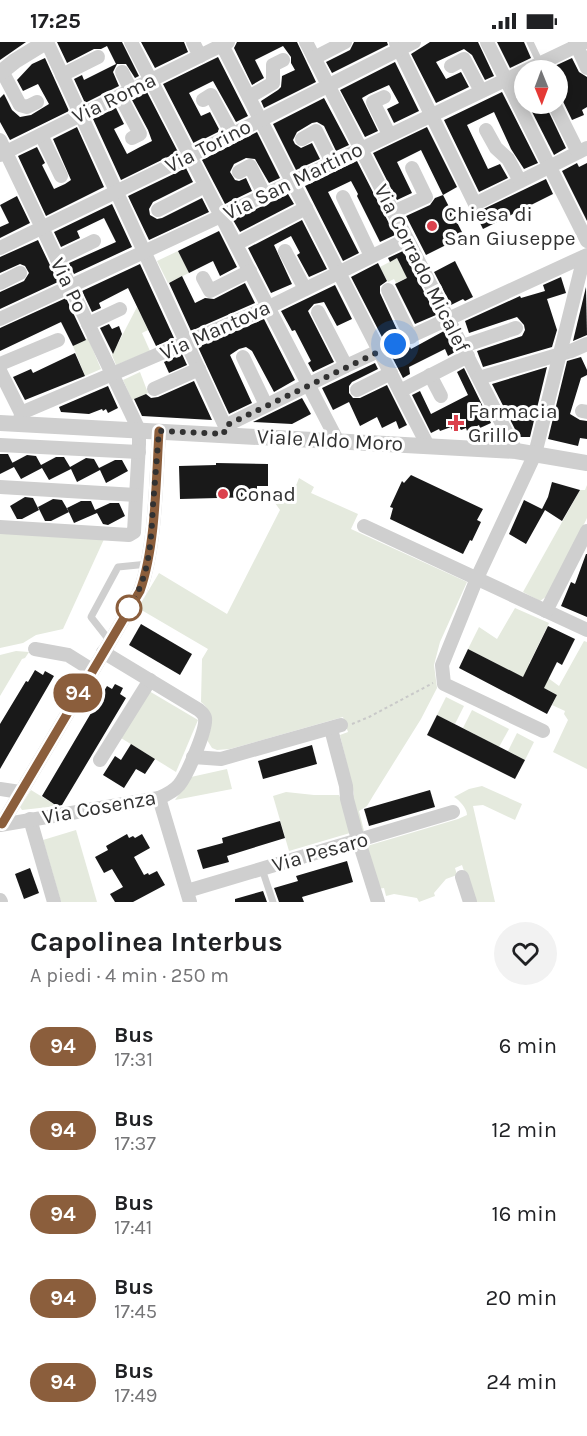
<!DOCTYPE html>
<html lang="it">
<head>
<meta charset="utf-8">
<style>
  :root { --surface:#fff; --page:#f2f2f2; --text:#202124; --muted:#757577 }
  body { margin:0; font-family:Karla,sans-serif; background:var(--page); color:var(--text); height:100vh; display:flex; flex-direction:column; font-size:22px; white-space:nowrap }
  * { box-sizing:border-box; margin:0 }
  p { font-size:20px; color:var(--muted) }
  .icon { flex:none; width:33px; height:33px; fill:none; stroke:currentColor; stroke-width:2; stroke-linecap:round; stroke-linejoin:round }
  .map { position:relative; height:860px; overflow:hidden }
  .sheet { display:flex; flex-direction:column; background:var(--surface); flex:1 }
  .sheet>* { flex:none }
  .badge { padding:0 12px; border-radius:20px; font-size:21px; line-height:39px }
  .needle { width:39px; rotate:179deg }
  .fabs { position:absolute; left:514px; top:18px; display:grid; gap:12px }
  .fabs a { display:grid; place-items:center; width:54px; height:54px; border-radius:50%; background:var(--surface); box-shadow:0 3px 15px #0003; font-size:30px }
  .you { position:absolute; width:30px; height:30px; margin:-15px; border:4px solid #fff; border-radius:50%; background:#1a73e8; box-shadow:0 0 0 9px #1a73e833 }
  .map>.badge { position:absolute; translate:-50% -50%; box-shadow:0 0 0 3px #fff }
  .round { display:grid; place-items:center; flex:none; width:63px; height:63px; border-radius:32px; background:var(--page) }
  .headline { display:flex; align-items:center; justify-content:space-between; height:102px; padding:0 30px }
  h1 { font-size:28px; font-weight:700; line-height:45px }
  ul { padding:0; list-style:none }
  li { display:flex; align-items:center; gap:18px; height:84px; padding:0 30px }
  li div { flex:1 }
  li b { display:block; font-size:22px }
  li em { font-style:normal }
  li .badge { min-width:66px; font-weight:700; text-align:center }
  .status { display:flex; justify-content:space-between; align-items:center; height:42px; padding:0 30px; background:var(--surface); direction:ltr }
  .status svg { height:16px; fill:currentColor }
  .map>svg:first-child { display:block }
</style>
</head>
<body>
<div class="status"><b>17:25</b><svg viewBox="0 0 49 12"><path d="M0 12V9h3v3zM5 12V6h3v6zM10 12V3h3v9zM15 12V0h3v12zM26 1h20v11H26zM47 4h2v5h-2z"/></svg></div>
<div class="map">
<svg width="587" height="860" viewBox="0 0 587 860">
  <rect width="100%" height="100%" fill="#fff"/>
  <!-- green -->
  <g fill="#e5eade">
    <path d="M178,209L189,231L168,241L157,219Z"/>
    <path d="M397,216L402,227L415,221L417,231L396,241L394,237L388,240L380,225Z"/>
    <path d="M137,265L148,288L142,291L150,309L116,323L112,313Z"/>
    <path d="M88,296L101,327L85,334L73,304Z"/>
    <path d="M140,330L148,351L132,358L123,338Z"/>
    <path d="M299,436L314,445L311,451L358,472L351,487L467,540L440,600L434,623L437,646L421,677L373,754L367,764L359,769L364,789L359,787L353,756L354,752L340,693L348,690L343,675L230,707L217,708L212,706L207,698C213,685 213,669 201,660L202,617L208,607L138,566L159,531L227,572L280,468L275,461L295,446Z"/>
    <path d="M587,443V476L550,552L540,559L523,550L580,448H585Z"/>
    <path d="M0,489L105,495L63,587L36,593L23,601L0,606Z"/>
    <path d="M515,566L549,581L529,622L559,644L584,599L587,600V727L553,710L568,678L564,672L565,669L552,663L557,653L468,607L479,585L497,597Z"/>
    <path d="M16,609L29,610L25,616L22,617L0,654V613Z"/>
    <path d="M149,649L198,678L176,730L121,696Z"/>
    <path d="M446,655L464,664L455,682L437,673Z"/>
    <path d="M472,668L509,687L499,705L463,686Z"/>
    <path d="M517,691L534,700L525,718L508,709Z"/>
    <path d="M227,727L232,747L175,758L191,735Z"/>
    <path d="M482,744L522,762L515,778L483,763L473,764L495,860H474L462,823L455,826L457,833L446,837L434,851L435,854L419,860L417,856L394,852L386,854L384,846L378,847L367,804L458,777L467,773C467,766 459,758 454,755L469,747Z"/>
    <path d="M31,748L57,764L22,768L20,765Z"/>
    <path d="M286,750L314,753H339L344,765L350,791L289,809L273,754Z"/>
    <path d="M76,788L97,860H61L43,798Z"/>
  </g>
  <!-- building -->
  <g fill="#191919">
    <path d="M0,0H26L0,18Z"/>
    <path d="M57,0H122L139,34L135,36L126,22H117L113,30L119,44L85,61L74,37L82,33L84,38L116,22L107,4L101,7H94L67,21Z"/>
    <path d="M141,0H184L188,10L155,26Z"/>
    <path d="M237,0H297L316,40L264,66L261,59L278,48L281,45L282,34L295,28L291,21V15L283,4L255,18L264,36L252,43L234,6Z"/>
    <path d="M354,0H387L388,3L332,31L326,20L350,8Z"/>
    <path d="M430,0H478L494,34L485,38L472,13L464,7L436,20L446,37L461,30L469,45L436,61L411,12Z"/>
    <path d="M497,0H524L531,16L510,26Z"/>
    <path d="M218,15L248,74L236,80L213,39L189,51L201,74L210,70L220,89L194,102L163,42Z"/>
    <path d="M45,16L69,69L10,98L0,80V56L4,52L12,68L20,75L31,73L49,62L38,42L23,49L17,38L32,22Z"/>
    <path d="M572,16L579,30L587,35V65L582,68L584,73L572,78L558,49V28H546Z"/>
    <path d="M395,20L419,69L394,81L387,67L399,61L389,43L369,52L362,56L378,89L365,95L340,48Z"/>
    <path d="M147,50L178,110L121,138L93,77L116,66L124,82L114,87L127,112L140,105L152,99L148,88L132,58Z"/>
    <path d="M502,50L538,121L524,127L511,107L494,70L467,83L488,127L500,122L508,136L479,150L444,78Z"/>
    <path d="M324,56L349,103L336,109L324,84L317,80L312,81L297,90L293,98L295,102L301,106L312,101L320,117L296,128L273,82Z"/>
    <path d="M528,62H543L546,64L566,106L554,113Z"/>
    <path d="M77,85L104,145L46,174L18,114L37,105L45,121L42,123L54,147L65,142L71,138L53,97Z"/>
    <path d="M427,85L457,145L443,153L464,194L426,213L406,174L430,163L435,156L443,153L421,108L397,120L412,151L397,158L373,111Z"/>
    <path d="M257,90L280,136L269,141L255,117L246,116L234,122L230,130L235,138L239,139L246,136L252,149L225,162L202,118Z"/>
    <path d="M357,119L395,193L380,200L357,154L358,152L351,139L328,150L359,211L343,219L305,144Z"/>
    <path d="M577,121L579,125L587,121V179L562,129Z"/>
    <path d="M186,126L193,140L153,160L149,167L150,173L157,177L162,176L202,156L209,170L149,198L128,154Z"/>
    <path d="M546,137L553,152L483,187L475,171Z"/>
    <path d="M288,152L294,162L240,190L233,178Z"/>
    <path d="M17,154L30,181L0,196V185L9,181L0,163Z"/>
    <path d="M112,162L132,205L74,232L69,221L116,200L104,176L77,189L80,196L61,205L54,190Z"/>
    <path d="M302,178L327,227L309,235L297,213L300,211L291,194L274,203L292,242L271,251L248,206Z"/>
    <path d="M219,189L237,225L220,234L213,219L189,231L178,209Z"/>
    <path d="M38,198L58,240L0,267V250L24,239L29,231L25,224L20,222L0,231V215Z"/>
    <path d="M403,209L436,273L415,282L395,242L407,236L397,216L390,220L388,216Z"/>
    <path d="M455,219L473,255L465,259L463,257L451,263L434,230Z"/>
    <path d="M378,221L387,239L380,244V251L398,290L383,297L351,235Z"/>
    <path d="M140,222L174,296L156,304L128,246L99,261L101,266L92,270L82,249Z"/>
    <path d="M182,234L195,261L205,256L214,257L245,241L255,261L191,289L169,241Z"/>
    <path d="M561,235L566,251L547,257L557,288L552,305L483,325L477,309L522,294L525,288L524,283L517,275L469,291L465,279L520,254L521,256L545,249L543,243Z"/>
    <path d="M335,243L352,277L337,284L324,260L314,262L308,269L334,320L313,330L308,321L311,319L295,288L292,289L281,269Z"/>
    <path d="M586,245L587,293L573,299Z"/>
    <path d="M66,256L86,298L73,304L61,280L0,309V286Z"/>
    <path d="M264,277L295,338L274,350L252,309L246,305L239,307L230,313L252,361L229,372L198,305Z"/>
    <path d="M109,282L112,287L119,284L122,292L113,312L100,286Z"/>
    <path d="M444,289L455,310L448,314L445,307L409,325L410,332L403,336L391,313L410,305L411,307Z"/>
    <path d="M75,311L85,334L25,358L13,335L31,327L33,331Z"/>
    <path d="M182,312L187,323L169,331L164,320Z"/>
    <path d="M581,315L587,328V333L581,336L570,372L580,378L587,379V397L580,396L578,404L548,397L567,319Z"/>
    <path d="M375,321L378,327L352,340L349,344V351L353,356H360L387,343L407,383L399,387L396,379L382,386L377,375L360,384L349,360L333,368L322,346Z"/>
    <path d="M547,325L530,395H519L492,342Z"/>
    <path d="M464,326L491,381L480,386L479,383L467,389L466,386L461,388L459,385L452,388L451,385L440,389L439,387L431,391L412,353L420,349L431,372L468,353L457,330Z"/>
    <path d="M194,339L212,378L142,374L134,357L146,352L151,356L158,355Z"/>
    <path d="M108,344L118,366L108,371L106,367L103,369L102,367L89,372L61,370L59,365Z"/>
    <path d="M302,356L311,372L292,382L253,380Z"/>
    <path d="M0,412H8L14,424L12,421L27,413L36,414L41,423L56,415H64L70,425L86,416L94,417L99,426L115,418H122L128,429L106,441L100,428L77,440L71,427L49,438L42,426L21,437L14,425L0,432Z"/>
    <path d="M216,421L268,422V444H257V455L180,457L179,424L216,423Z"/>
    <path d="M411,433L483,467L477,478L481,480L472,499L470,498L463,512L390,477L393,466L390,465L402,439L404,441Z"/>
    <path d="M552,440L580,448L562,479L545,468L526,502L509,492L524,458L542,467L548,455Z"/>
    <path d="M25,455L33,456L39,468L22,477H17L10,464Z"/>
    <path d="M53,457L62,458L69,470L51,479H45L38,465Z"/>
    <path d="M81,459H91L95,468L110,461H119L125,474L108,483L103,482L97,471L74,481L67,466Z"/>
    <path d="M586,512H587V575L561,564L571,540L575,542Z"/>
    <path d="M141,582L192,612L180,633L129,603Z"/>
    <path d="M548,584L575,597L562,623L557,620L544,646L557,653L547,672L459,626L468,607L523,635Z"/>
    <path d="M35,628L43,633L45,629L54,634L0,727V682L26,639L28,640Z"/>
    <path d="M115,642L123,646L120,652L126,656L62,763L57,764L42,754L107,644L112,647Z"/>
    <path d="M437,673L525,718L515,737L427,693Z"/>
    <path d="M131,702L155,717L145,732L136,727L124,746L103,733L115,714L121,718Z"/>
    <path d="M312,703L317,722L263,737L258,719Z"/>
    <path d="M430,748L435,765L369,784L364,767Z"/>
    <path d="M280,779L285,796L227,814L229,820L203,827L197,808L223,801L222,796Z"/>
    <path d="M127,792L129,796L133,794L135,796L142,792L150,806L134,815L144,833L148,831L149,833L157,829L165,843L133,860H115L110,852L123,845L112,827L104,831L95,815L108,808L106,804Z"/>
    <path d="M347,819L353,840L302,855L304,860H279L274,846L298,839L296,834Z"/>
    <path d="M30,826L39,851L24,857L15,832Z"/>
    <path d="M263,849L267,860H235V857Z"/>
  </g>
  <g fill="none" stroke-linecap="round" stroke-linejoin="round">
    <!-- path -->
    <path stroke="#c9c9c9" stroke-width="2" stroke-dasharray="3 3" stroke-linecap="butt" d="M352,682L369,675L433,641"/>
    <!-- service -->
    <g stroke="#cfcfcf" stroke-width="7">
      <path d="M530,0L540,21"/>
      <path d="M109,598L91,575L118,525L148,522"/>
      <path d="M262,827L273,860"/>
    </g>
    <!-- minor -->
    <g stroke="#cfcfcf" stroke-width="14">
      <path d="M47,0L225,384L224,392"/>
      <path d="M131,0L337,398"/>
      <path d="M193,0L200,14"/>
      <path d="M306,0L516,409"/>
      <path d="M487,0L587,199"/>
      <path d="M575,0L587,26"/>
      <path d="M396,1L475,162L587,106"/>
      <path d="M222,3L428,404"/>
      <path d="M314,16L345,0"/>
      <path d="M451,24L464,17L481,49"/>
      <path d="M2,29L20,63L27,65L37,60"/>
      <path d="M122,30L131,48"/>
      <path d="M62,33L98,15"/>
      <path d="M120,54L140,92L132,96"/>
      <path d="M249,55L273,41V23L283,18"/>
      <path d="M384,55L373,60L389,92"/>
      <path d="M203,58L211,53L232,92"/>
      <path d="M554,62L578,110"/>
      <path d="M486,88L496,106L508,117L520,139"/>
      <path d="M41,93L61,134"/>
      <path d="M302,97L316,89L332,120"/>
      <path d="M0,98L139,388V402L134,490L129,493L0,485"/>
      <path d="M0,113L228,0"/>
      <path d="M239,130L250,124L264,152"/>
      <path d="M343,155L371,214"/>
      <path d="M158,168L205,144"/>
      <path d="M393,170L426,155L412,126"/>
      <path d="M236,202L306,166"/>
      <path d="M0,206L190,114L414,0"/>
      <path d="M285,209L305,247"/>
      <path d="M57,217L94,199"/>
      <path d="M203,236L210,249L250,229"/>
      <path d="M0,241L20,231"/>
      <path d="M388,248L411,295"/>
      <path d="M318,270L346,324"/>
      <path d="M0,277L221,174L585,0"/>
      <path d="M88,282L120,267"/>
      <path d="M463,304L516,286"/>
      <path d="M243,315L266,363"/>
      <path d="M0,322L58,298"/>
      <path d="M0,329L21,371L20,379"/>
      <path d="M430,333L441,354"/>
      <path d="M479,336L571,309L587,302"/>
      <path d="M154,347L199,327"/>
      <path d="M357,348L391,331"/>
      <path d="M400,349L468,314"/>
      <path d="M582,369L587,370"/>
      <path d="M21,371L269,265L407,197"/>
      <path d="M225,384L346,324L587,213"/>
      <path d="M0,403L139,410"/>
      <path d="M0,445L136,453"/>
      <path d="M364,484L587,588"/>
      <path d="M546,569L587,489"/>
      <path d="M35,607L68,613L92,628"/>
      <path d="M331,687L346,744L347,757L355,787L378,860"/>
      <path d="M543,689L444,642L442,623L477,536L535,412L584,215"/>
      <path d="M193,715L221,717L341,683"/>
      <path d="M100,718L150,638"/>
      <path d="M0,747L20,750"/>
      <path d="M159,756L190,860"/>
      <path d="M30,777L54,860"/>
      <path d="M2,782L140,549C156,503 156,438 159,389"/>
      <path d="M0,783L159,756C166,753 174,749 179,743C187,733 207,688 205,676C204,672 202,671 199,668L103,610"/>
      <path d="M462,835L470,860"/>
      <path d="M187,849L453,770"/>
      <path d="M0,858L1,860"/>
    </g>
    <!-- tertiary -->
    <g stroke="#cfcfcf" stroke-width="16">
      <path d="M0,31L15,19L46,0"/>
      <path d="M0,381L516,409L587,421"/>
    </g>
  </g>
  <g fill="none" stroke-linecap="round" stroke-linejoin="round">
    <defs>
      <path id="line" d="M2,782L140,549C156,503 156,438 159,389"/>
    </defs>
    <!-- line casing -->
    <use href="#line" stroke="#fff" stroke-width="14"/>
    <!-- line -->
    <use href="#line" stroke="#8b5e3c" stroke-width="9"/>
    <!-- walk -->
    <path stroke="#323232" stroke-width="6" stroke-dasharray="0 10.8" d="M129,566C150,534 151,500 153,463C155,439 157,414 159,389L224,392L225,384L395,302"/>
  </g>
  <!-- markers -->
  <g fill="#db414d" stroke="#fff" stroke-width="2">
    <circle cx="432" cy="184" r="6"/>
    <path d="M453 372h6v6h6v6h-6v6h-6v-6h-6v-6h6z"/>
    <circle cx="223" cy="452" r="6"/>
  </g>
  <circle fill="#fff" stroke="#8b5e3c" stroke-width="3" cx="129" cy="566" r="12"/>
  <g text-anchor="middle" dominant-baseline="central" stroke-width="6" stroke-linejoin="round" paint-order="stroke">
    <!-- street labels -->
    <g font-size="21" fill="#323232" stroke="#fff">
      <text transform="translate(114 56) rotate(-26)">Via Roma</text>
      <text transform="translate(208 104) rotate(-27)">Via Torino</text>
      <text transform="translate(293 139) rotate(-26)">Via San Martino</text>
      <text transform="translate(422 226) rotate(63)">Via Corrado Micalef</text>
      <text transform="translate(69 243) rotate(64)">Via Po</text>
      <text transform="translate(215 288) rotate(-24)">Via Mantova</text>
      <text transform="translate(330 398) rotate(3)">Viale Aldo Moro</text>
      <text transform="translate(99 765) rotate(-10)">Via Cosenza</text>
      <text transform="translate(320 810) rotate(-16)">Via Pesaro</text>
    </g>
    <!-- poi labels -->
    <g font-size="21" fill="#323232" stroke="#fff" text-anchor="start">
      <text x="444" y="172">Chiesa di<tspan x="444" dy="24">San Giuseppe</tspan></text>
      <text x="468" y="369">Farmacia<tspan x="468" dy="24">Grillo</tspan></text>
      <text x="235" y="452">Conad</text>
    </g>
  </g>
</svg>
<div class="fabs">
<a><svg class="needle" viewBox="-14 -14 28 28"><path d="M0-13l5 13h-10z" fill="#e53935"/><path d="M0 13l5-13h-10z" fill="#757577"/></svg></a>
</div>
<div class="you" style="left:395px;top:302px"></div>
<b class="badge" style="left:78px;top:651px;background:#8b5e3c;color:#fff">94</b>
</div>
<section class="sheet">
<div class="headline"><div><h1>Capolinea Interbus</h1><p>A piedi · 4 min · 250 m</p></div><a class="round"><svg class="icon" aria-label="heart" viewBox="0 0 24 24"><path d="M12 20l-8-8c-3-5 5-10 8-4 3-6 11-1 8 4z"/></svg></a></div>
<ul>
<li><span class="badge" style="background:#8b5e3c;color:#fff">94</span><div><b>Bus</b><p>17:31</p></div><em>6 min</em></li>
<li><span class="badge" style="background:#8b5e3c;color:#fff">94</span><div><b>Bus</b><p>17:37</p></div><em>12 min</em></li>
<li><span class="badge" style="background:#8b5e3c;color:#fff">94</span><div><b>Bus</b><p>17:41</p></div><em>16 min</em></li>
<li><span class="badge" style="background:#8b5e3c;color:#fff">94</span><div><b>Bus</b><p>17:45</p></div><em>20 min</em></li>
<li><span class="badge" style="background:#8b5e3c;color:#fff">94</span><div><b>Bus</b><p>17:49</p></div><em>24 min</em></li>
</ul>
</section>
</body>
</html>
